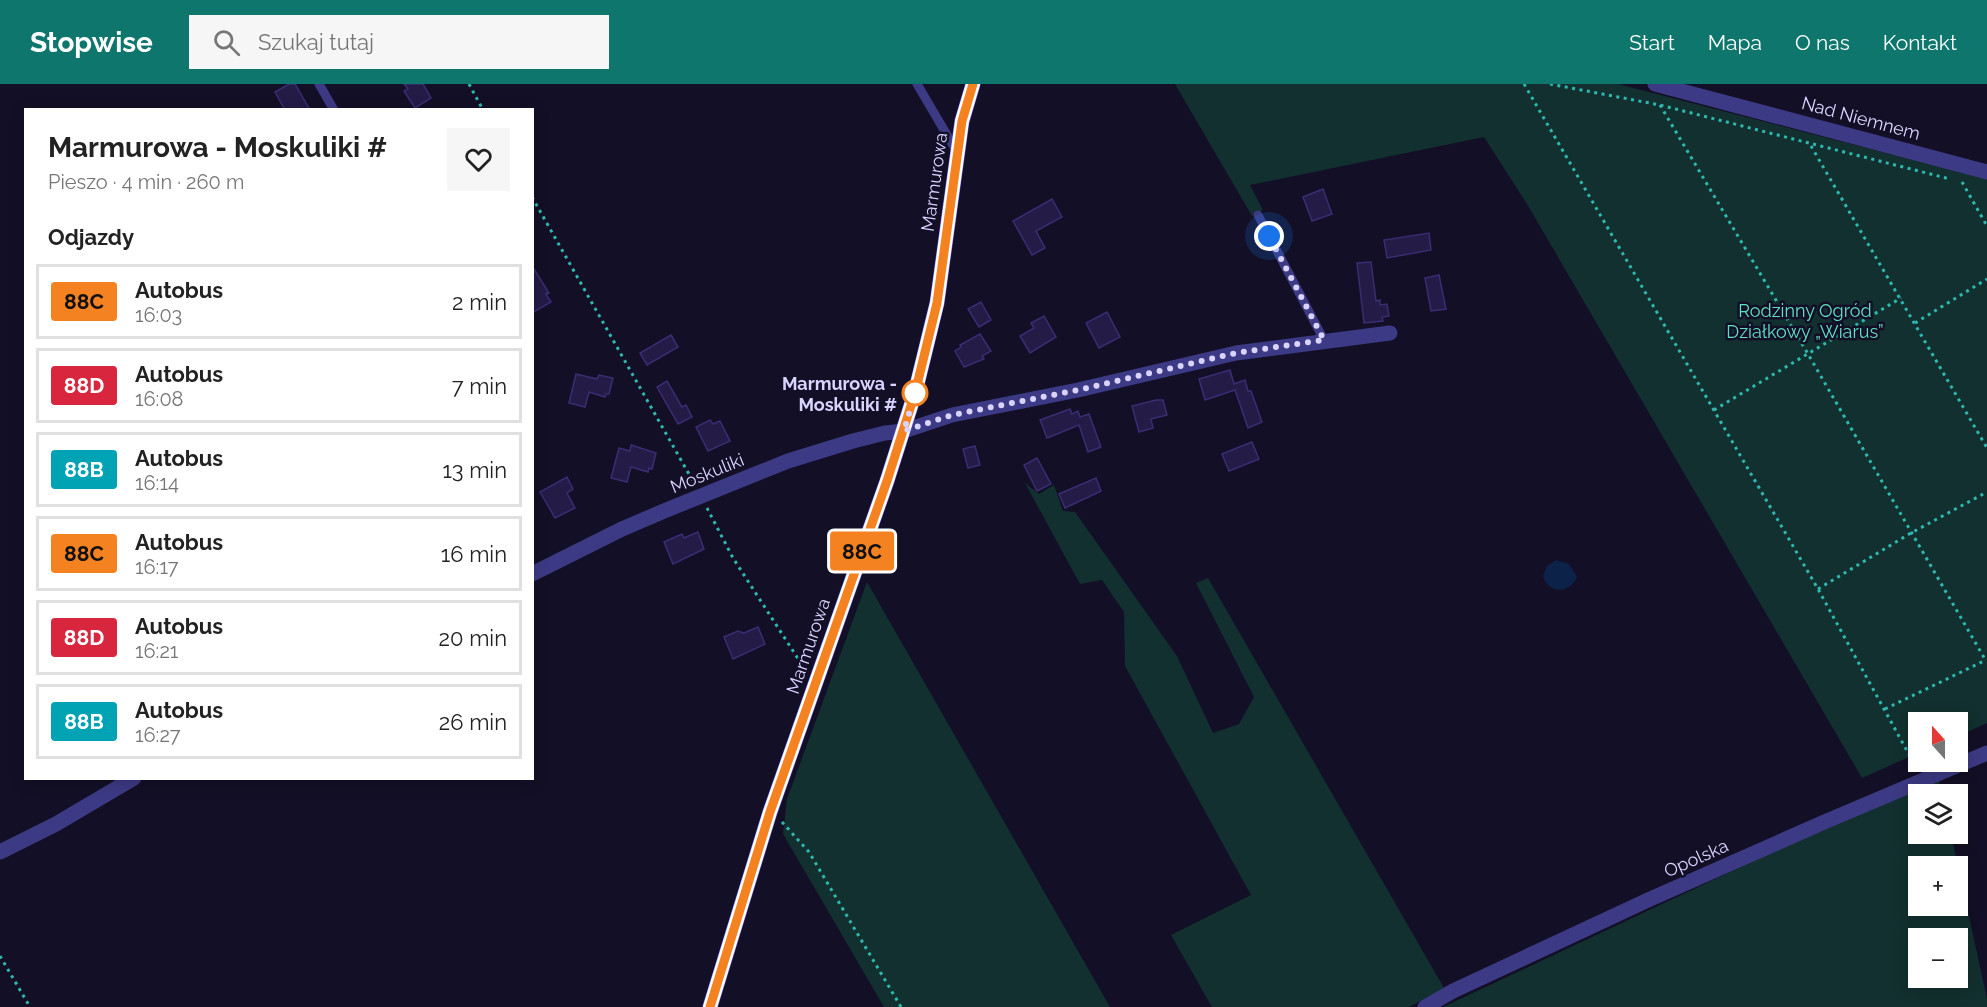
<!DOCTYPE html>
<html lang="pl">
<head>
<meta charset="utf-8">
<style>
  :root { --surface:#fff; --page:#f6f6f6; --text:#222; --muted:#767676; --line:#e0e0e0; --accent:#0f766e }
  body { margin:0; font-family:Raleway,sans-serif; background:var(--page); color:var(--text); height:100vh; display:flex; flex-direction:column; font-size:22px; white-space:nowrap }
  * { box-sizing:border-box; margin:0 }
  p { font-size:20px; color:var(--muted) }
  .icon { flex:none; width:33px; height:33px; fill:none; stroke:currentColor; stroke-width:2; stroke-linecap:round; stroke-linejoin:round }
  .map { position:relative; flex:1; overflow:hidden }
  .drawer { position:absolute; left:24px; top:24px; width:510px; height:672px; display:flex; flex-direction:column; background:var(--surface); border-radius:0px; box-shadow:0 3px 15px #0003 }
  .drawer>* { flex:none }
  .badge { padding:0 12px; border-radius:4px; font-size:21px; line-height:39px }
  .needle { width:39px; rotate:339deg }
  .buttons { position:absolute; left:1908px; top:628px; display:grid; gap:12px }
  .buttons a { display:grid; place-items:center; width:60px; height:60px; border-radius:0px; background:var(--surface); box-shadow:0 3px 15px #0003; font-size:30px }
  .you { position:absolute; width:30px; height:30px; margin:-15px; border:4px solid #fff; border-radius:50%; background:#1a73e8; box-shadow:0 0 0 9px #1a73e833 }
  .map>.badge { position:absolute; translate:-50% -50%; box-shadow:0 0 0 3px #fff }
  h2 { padding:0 24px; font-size:22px; line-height:54px }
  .round { display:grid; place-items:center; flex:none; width:63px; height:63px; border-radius:0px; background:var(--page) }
  .overview { display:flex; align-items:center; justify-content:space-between; height:102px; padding:0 24px }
  h1 { font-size:28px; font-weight:700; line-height:45px }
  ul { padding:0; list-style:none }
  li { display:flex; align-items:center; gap:18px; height:75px; margin:0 12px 9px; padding:0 12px; border:3px solid var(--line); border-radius:0px }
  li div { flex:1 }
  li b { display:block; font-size:22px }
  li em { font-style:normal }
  li .badge { min-width:66px; font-weight:700; text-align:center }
  header { display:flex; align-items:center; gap:36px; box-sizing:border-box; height:84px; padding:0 30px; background:var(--accent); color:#fff }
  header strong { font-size:28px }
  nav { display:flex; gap:33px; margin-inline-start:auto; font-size:21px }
  .search { width:420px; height:54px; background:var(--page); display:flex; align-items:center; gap:15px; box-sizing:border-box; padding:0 21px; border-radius:0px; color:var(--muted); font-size:22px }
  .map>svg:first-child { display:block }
</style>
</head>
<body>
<header>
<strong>Stopwise</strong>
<div class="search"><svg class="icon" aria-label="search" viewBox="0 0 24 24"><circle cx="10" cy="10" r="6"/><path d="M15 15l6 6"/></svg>Szukaj tutaj</div>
<nav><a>Start</a><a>Mapa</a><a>O nas</a><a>Kontakt</a></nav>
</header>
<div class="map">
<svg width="1987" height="923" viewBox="0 0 1987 923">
  <rect width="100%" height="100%" fill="#130f26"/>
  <!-- green -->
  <g fill="#12302f" fill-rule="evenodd">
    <path d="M1175,0H1618L1987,95V639L1958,652V639H1918V669L1862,694L1527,120L1484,53L1250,101L1263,126L1252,132Z"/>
    <path d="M1025,399L1039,410L1054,401L1063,427L1075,428L1177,572L1213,649L1239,640L1254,613L1196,499L1208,494L1444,904L1409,923H1212L1171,851L1251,811L1125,582L1124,528L1102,496L1080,500Z"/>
    <path d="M867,498L1110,923H884L783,750L787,715Z"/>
    <path d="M1939,696L1942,711H1918V750H1951L1987,915V923H1443L1794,758ZM1918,783H1958V822H1918ZM1918,855H1958V894H1918Z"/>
  </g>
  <!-- water -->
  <path fill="#0c2248" d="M1556,476L1569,480L1577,493C1570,510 1548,510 1543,492L1547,482Z"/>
  <!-- building -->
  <g fill="#241b47" stroke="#3b2d73" stroke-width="1.5">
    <path d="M289,0H295L310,26H285L275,8Z"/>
    <path d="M404,0H423L431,14L415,24L404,7L408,5Z"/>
    <path d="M1323,105L1332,130L1312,137L1303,113Z"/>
    <path d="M1052,115L1062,133L1036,147L1045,164L1032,171L1013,137Z"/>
    <path d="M1429,149L1431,166L1387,174L1384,156Z"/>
    <path d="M1371,178L1376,217L1380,216V221L1387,220L1389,232L1382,233L1383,237L1364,239L1357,179Z"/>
    <path d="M532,182L549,209L546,210L551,218L532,229Z"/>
    <path d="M1439,191L1446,225L1431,227L1425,194Z"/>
    <path d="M981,218L991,236L979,243L968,225Z"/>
    <path d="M1107,228L1120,253L1099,264L1086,239Z"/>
    <path d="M1044,232L1056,253L1030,269L1020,252L1034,244L1031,239Z"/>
    <path d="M980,250L991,267L982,272L984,275L964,283L955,267L961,263L960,261Z"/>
    <path d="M671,251L678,263L647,281L640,269Z"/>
    <path d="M1230,286L1234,300L1245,296L1248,307H1251L1262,338L1248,344L1235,306L1205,316L1199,295Z"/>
    <path d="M576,290L597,295L599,291L613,294L609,310H606L605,313L589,308L585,323L569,319Z"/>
    <path d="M667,297L682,323L686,321L692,333L678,340L657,303Z"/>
    <path d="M1156,316H1163L1167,331L1151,335L1153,344L1139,348L1132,322Z"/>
    <path d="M1070,325L1072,330L1078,327L1080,333L1089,330L1101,363L1088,368L1079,341L1047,354L1040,336Z"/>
    <path d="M710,336L713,340L720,337L730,357L708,367L696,343Z"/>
    <path d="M1252,358L1259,375L1229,387L1222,370Z"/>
    <path d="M631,361L656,369L652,385L649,384L648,388L631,383L627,398L611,394L619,364L630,367Z"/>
    <path d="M975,362L980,381L968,384L963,365Z"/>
    <path d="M1037,374L1051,400L1037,407L1024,381Z"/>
    <path d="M567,393L573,405L567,409L575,424L555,434L540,408Z"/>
    <path d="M1096,394L1101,407L1065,424L1059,410Z"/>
    <path d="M698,448L704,465L673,480L664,458L682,450L684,454Z"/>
    <path d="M758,543L765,560L733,575L724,553L738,547L744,549Z"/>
  </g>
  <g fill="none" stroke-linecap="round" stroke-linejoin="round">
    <!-- path -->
    <g stroke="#2fb8b0" stroke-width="3" stroke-dasharray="3 4.5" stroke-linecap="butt">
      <path d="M469,0L483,26"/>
      <path d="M1524,0L1818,505L1917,685"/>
      <path d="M1550,0L1660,21L1950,95"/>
      <path d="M1660,21L1808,270L1986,577"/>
      <path d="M1811,62L1987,364"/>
      <path d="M1962,98L1987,142"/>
      <path d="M532,113L694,399"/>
      <path d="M1915,239L1987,195"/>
      <path d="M1714,326L1901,214"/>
      <path d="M707,424L733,474L806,587"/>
      <path d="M1818,505L1911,449L1987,408"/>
      <path d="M1885,625L1986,576"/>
      <path d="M782,738L809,768L901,923"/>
      <path d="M0,872L30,923"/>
    </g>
    <!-- lane -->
    <g stroke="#3d3a85" stroke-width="9">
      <path d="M319,0L334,26"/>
      <path d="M917,0L957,68"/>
      <path d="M1258,131L1324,256"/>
    </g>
    <!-- street -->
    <g stroke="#3d3a85" stroke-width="15">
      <path d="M1655,0L1987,88"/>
      <path d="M532,490L622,445L664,427L788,377L853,357L885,349L904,347L952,331L1078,306L1236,269L1390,249"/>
      <path d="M0,768L56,740L134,694"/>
      <path d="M1425,923L1453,907L1648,816L1822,739L1987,669"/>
    </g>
    <!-- secondary -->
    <path stroke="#6f6bff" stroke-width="15" d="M710,923L770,728L887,397L915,309L937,219L962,37L973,0"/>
  </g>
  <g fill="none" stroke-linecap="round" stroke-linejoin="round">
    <defs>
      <path id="line" d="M710,923L770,728L887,397L915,309L937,219L962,37L973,0"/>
    </defs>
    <!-- line casing -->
    <use href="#line" stroke="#fff" stroke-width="14"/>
    <!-- line -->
    <use href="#line" stroke="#f58220" stroke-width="9"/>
    <!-- walk -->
    <path stroke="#d9d4ff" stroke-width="6" stroke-dasharray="0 10.8" d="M915,309L904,347L952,331L1078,306L1236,269L1324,256L1269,152"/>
  </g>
  <!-- markers -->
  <circle fill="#fff" stroke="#f58220" stroke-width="3" cx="915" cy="309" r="12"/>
  <g text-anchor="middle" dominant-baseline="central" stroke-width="5" stroke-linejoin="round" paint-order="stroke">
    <!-- street labels -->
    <g font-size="18" fill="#d9d4ff" stroke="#130f26">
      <text transform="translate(1861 34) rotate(15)">Nad Niemnem</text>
      <text transform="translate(934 98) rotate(-82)">Marmurowa</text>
      <text transform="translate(707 389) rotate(-22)">Moskuliki</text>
      <text transform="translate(808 562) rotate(-71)">Marmurowa</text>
      <text transform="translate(1696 774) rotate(-24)">Opolska</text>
    </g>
    <!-- park labels -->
    <g font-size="18" fill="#5fe0c0" stroke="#130f26">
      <text x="1805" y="226">Rodzinny Ogród<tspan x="1805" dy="21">Działkowy „Wiarus”</tspan></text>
    </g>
    <!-- stop labels -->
    <g font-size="18" font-weight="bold" fill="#d9d4ff" stroke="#130f26" text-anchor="end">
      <text x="897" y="299">Marmurowa -<tspan x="897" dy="21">Moskuliki #</tspan></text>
    </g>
  </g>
</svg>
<div class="buttons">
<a><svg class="needle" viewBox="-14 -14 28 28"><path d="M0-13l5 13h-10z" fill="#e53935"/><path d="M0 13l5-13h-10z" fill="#767676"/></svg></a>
<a><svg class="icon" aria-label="layers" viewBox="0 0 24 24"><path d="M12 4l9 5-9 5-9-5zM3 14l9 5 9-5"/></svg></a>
<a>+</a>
<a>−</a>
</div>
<div class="you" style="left:1269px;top:152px"></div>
<b class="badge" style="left:862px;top:467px;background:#f58220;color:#111">88C</b>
<section class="drawer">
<div class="overview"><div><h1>Marmurowa - Moskuliki #</h1><p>Pieszo · 4 min · 260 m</p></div><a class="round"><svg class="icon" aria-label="heart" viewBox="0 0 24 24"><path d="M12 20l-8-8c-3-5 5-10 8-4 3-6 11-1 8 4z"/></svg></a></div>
<h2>Odjazdy</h2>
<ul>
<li><span class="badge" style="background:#f58220;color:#111">88C</span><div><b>Autobus</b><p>16:03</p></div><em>2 min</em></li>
<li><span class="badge" style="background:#d7263d;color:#fff">88D</span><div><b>Autobus</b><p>16:08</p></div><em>7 min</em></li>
<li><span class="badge" style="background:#00a3b4;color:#fff">88B</span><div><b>Autobus</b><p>16:14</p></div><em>13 min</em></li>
<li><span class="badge" style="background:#f58220;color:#111">88C</span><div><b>Autobus</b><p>16:17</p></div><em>16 min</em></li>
<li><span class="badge" style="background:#d7263d;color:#fff">88D</span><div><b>Autobus</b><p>16:21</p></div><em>20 min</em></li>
<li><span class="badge" style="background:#00a3b4;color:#fff">88B</span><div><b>Autobus</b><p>16:27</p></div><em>26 min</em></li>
</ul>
</section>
</div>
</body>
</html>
